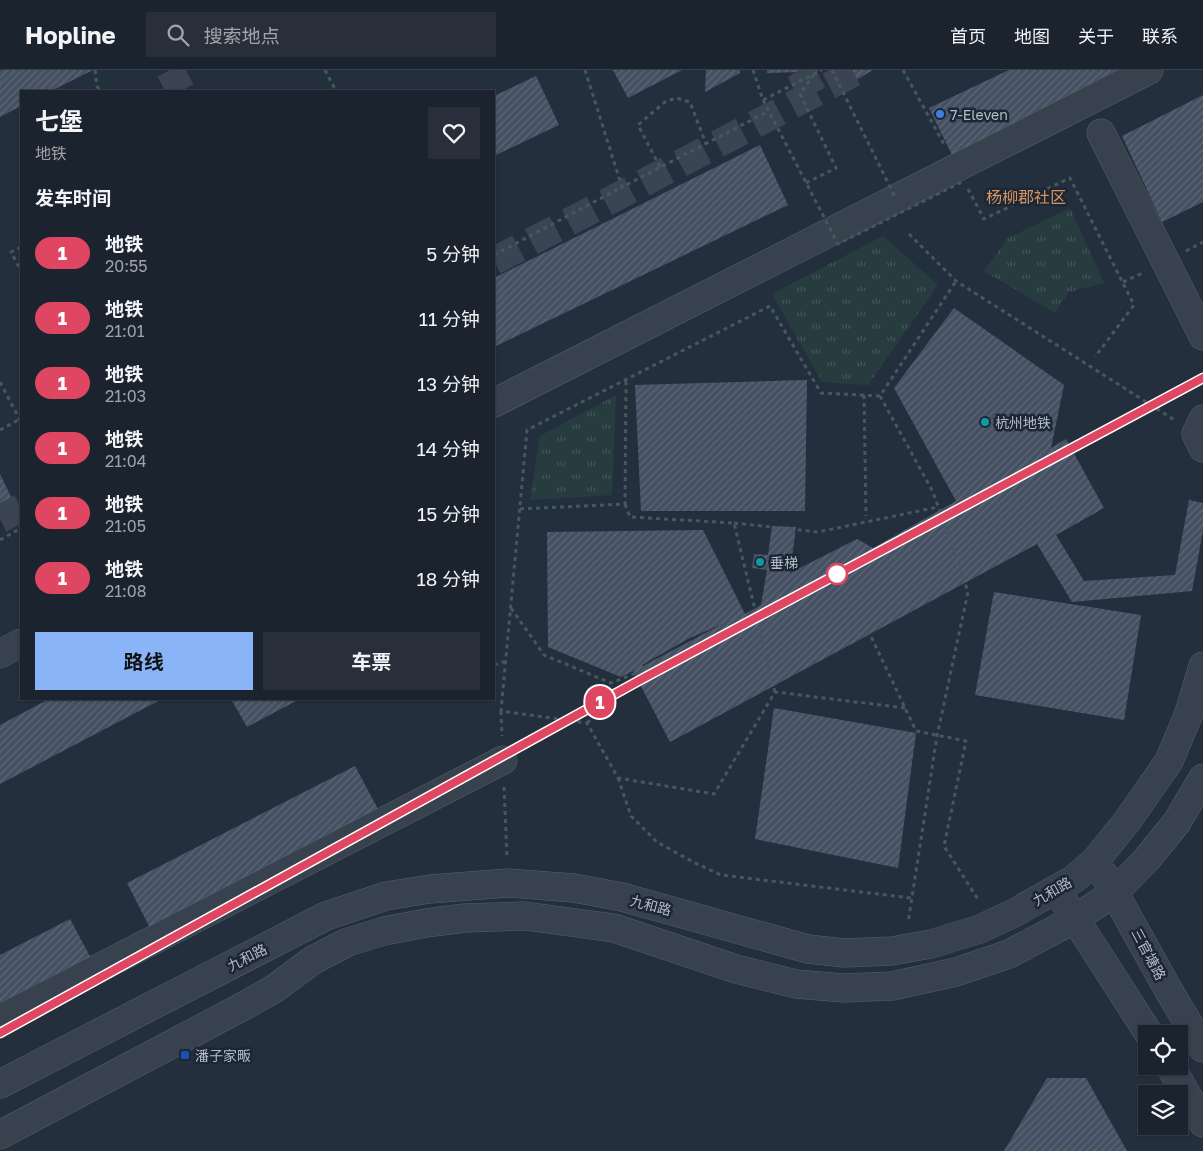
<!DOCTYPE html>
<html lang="zh">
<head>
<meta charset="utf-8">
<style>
  :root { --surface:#1b232e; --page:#282f3a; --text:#f1f3f6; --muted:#a0a4aa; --line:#39404a; --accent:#8ab4f8 }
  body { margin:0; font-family:"Golos Text","Noto Sans SC",sans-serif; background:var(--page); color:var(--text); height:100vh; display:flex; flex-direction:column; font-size:19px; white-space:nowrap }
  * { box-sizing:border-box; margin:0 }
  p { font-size:16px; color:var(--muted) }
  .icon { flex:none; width:28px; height:28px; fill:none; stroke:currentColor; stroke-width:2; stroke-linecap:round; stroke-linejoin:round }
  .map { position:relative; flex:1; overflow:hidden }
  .panel { position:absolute; left:20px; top:20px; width:475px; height:610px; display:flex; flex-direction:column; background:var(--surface); border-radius:0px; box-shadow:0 1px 4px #0004,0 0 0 1px var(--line) }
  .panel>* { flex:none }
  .badge { padding:0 10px; border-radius:16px; font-size:18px; line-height:32px }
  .controls { position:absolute; left:1138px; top:955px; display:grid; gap:10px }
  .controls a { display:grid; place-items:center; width:50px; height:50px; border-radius:0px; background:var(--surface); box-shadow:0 1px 4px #0004,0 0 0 1px var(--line); font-size:25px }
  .map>.badge { position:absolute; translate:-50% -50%; box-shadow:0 0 0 2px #fff }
  h2 { padding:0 15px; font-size:19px; line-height:45px }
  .round { display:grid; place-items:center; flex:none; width:52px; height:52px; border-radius:0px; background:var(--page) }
  .headline { display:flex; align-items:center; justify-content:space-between; height:85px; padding:0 15px }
  h1 { font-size:24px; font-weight:700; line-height:38px }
  .primary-button { display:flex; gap:10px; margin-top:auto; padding:10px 15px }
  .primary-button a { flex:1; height:58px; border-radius:0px; background:var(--accent); color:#111; font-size:20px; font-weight:700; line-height:58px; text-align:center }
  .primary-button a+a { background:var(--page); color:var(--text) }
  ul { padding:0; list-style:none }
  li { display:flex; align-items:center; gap:15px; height:65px; padding:0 15px }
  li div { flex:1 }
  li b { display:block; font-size:19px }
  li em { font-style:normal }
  li .badge { min-width:55px; font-weight:700; text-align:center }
  header { display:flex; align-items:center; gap:30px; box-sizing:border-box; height:70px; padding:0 25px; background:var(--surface); border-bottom:1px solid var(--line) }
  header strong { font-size:24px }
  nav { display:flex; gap:28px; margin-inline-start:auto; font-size:18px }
  .search { width:350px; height:45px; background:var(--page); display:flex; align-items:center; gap:12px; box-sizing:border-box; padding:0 18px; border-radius:0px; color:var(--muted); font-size:19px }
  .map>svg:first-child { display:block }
</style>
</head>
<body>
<header>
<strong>Hopline</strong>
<div class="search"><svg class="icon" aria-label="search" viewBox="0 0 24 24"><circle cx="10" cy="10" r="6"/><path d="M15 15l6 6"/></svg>搜索地点</div>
<nav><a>首页</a><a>地图</a><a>关于</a><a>联系</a></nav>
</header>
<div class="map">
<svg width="1203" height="1081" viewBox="0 0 1203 1081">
  <defs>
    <pattern id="grass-tufts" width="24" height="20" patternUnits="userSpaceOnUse" patternTransform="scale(1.25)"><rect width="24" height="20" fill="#263c3f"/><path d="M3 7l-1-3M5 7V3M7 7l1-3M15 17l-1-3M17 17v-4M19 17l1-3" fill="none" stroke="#435659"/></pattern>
    <pattern id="building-hatch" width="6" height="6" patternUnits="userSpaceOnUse" patternTransform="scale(1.25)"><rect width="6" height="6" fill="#455162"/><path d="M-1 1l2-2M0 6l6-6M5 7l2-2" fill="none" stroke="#5d6877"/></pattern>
  </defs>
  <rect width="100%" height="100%" fill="#242f3e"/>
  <!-- grass -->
  <g fill="url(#grass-tufts)">
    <path d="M1070,138L1104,213L1069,222L1055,243L984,201L1008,168Z"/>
    <path d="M883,166L938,215L868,315L822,312L772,224Z"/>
    <path d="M616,325L612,425L530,430L540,366Z"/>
  </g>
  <!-- building -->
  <g fill="url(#building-hatch)" fill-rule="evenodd">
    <path d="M3,0H93L51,21H21V36L0,47V1Z"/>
    <path d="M613,0H682L628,28Z"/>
    <path d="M706,0H740V3L705,22Z"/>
    <path d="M767,0H799V2L767,3Z"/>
    <path d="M846,0H873L851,13Z"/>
    <path d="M1009,0H1136L953,87L929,38Z"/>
    <path d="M536,6L559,55L494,86V26Z"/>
    <path d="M1203,25V132L1162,152L1122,66Z"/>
    <path d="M760,75L788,135L494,277V208Z"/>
    <path d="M954,238L1064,315L1051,378L1066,369L1104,438L1056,465L1084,511L1175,505L1189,430L1203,433V460L1192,521L1072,532L1037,474L670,672L633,601L621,607L548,577L547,462L703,460L745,544L761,535L767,500L752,498L754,484L768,485L772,456L796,457L790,503L857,469L873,478L956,431L894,318ZM724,553L643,596L642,595L688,569Z"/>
    <path d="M807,310L805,441H641L635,315Z"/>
    <path d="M0,404L15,435L0,442Z"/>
    <path d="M994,522L1141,545L1124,650L975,625Z"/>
    <path d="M49,629H162L0,714V655Z"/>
    <path d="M231,629H300L247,657Z"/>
    <path d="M774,638L916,663L898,798L755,769Z"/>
    <path d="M355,696L379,741L150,858L127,813Z"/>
    <path d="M70,849L94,894L0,942V885Z"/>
    <path d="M1047,1008H1086L1127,1081H1004Z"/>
  </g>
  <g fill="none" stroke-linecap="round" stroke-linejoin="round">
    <!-- minor-tunnel -->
    <g stroke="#3a4453" stroke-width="28" stroke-dasharray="28 14" stroke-linecap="butt">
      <path d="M170,0L181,21"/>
      <path d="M800,0L813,24"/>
      <path d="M494,191L859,0"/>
      <path d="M0,449L21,438"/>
    </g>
    <defs>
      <g id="minor">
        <path d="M1101,63L1203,266"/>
        <path d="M494,333L1149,0"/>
        <path d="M1203,349L1196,364L1203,378"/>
        <path d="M0,584L21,573"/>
        <path d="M1105,806L1169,921L1203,978"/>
        <path d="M1065,833L1149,964"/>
        <path d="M0,949L503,690"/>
        <path d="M1170,996L1203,1053"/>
        <path d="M0,1014L326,846L386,826L430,819L508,813L574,818L622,827L808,879L844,883L892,881L931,874L980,859L1016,842L1074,809L1095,791L1128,750L1169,691L1188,646L1203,596"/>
        <path d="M0,1065L240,938L274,919L313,890L348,872L384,861L426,853L465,848L525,846L614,858L736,899L796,914L843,918L892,916L956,902L1009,884L1075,849L1115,822L1147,789L1177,752L1203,708"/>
      </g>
    </defs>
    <!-- minor casing -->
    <use href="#minor" stroke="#565f6c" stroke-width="29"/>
    <!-- path -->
    <g stroke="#44595c" stroke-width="3" stroke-dasharray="4 4" stroke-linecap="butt">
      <path d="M95,0L97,16L100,21"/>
      <path d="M325,0L336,21"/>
      <path d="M585,0L622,117L769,41"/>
      <path d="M903,0L945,76"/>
      <path d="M0,12L22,0"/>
      <path d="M660,97L638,55L665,32L676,28L690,32L706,74"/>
      <path d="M968,119L984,149L1070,108L1134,235L1095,287"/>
      <path d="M909,164L956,211L1176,351"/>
      <path d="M21,177L11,182L21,201"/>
      <path d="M1186,181L1203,172"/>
      <path d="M494,185L622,117"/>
      <path d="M1123,212L1145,202"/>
      <path d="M0,312L21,352"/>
      <path d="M864,325L866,446"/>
      <path d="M880,326L933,422L968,522L937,666L908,853"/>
      <path d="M0,360L20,349"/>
      <path d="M625,434L630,447L734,453L775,622"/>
      <path d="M520,439L625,434L626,310"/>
      <path d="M734,453L818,462L938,437"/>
      <path d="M0,470L21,458"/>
      <path d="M511,538L544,585L611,613L654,596L757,548"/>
      <path d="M868,560L916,661L966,671L944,776L979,831"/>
      <path d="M494,595L506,591"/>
      <path d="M905,638L775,622L714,724L618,708L587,653L501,641L527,360L770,236L821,323L880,326L956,211"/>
      <path d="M501,641L502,666"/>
      <path d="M587,653L652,598"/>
      <path d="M618,708L631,746L657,772L695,793L721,805L911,828"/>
      <path d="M504,717L507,788"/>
    </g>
    <!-- minor -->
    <use href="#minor" stroke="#38414e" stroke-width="28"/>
    <!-- path-bridge -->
    <g stroke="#44595c" stroke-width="3" stroke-dasharray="4 4" stroke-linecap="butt">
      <path d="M753,0L763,30L822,0"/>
      <path d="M832,0L896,129"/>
      <path d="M763,30L838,174L964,111"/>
      <path d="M806,113L836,98L800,24L817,0"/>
    </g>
  </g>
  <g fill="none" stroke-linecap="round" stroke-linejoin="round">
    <defs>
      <path id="line" d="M0,963L642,609L1203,308"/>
    </defs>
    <!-- line casing -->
    <use href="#line" stroke="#fff" stroke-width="11"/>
    <!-- line -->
    <use href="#line" stroke="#df4661" stroke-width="8"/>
  </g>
  <!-- markers -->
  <circle fill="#3f7fe0" stroke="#1d2633" stroke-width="2" cx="940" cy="44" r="5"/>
  <g fill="#0f9aa8" stroke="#1d2633" stroke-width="2">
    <circle cx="985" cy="352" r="5"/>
    <circle cx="760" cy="492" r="5"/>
  </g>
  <circle fill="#fff" stroke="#df4661" stroke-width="2.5" cx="837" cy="504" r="10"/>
  <rect fill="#1a4fb4" stroke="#1d2633" stroke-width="2" x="180" y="980" width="10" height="10" rx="2.5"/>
  <g text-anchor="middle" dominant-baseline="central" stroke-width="5" stroke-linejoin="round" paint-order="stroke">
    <!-- poi labels -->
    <g font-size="14" fill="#b4bcc9" stroke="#1d2633" text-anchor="start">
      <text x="950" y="44">7-Eleven</text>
      <text x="995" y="352">杭州地铁</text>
      <text x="770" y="492">垂梯</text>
      <text x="195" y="985">潘子家畈</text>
    </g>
    <!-- street labels -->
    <g font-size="14" fill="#b4bcc9" stroke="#1d2633">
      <text transform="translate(1052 821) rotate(-30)">九和路</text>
      <text transform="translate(651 835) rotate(15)">九和路</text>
      <text transform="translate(1149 884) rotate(62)">三官塘路</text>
      <text transform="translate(247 887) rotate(-27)">九和路</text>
    </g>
    <!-- quarter labels -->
    <g font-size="16" fill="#d59563" stroke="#1d2633">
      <text x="1026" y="127">杨柳郡社区</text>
    </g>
  </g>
</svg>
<div class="controls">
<a><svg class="icon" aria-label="locate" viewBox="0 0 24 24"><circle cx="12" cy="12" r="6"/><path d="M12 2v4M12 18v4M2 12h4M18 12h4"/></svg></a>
<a><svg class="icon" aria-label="layers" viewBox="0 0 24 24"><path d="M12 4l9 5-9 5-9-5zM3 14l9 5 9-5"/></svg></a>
</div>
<b class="badge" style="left:600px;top:632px;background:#df4661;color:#fff">1</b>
<section class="panel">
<div class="headline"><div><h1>七堡</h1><p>地铁</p></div><a class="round"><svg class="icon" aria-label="heart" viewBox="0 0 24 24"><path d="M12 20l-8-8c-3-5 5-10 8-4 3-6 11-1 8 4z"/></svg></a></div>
<h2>发车时间</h2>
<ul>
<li><span class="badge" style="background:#df4661;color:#fff">1</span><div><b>地铁</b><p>20:55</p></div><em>5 分钟</em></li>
<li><span class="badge" style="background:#df4661;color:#fff">1</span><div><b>地铁</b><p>21:01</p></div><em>11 分钟</em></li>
<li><span class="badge" style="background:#df4661;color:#fff">1</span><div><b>地铁</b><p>21:03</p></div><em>13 分钟</em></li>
<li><span class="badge" style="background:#df4661;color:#fff">1</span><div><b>地铁</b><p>21:04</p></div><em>14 分钟</em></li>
<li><span class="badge" style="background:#df4661;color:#fff">1</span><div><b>地铁</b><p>21:05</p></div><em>15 分钟</em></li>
<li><span class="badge" style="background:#df4661;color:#fff">1</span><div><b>地铁</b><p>21:08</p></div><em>18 分钟</em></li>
</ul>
<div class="primary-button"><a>路线</a><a>车票</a></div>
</section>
</div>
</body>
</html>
